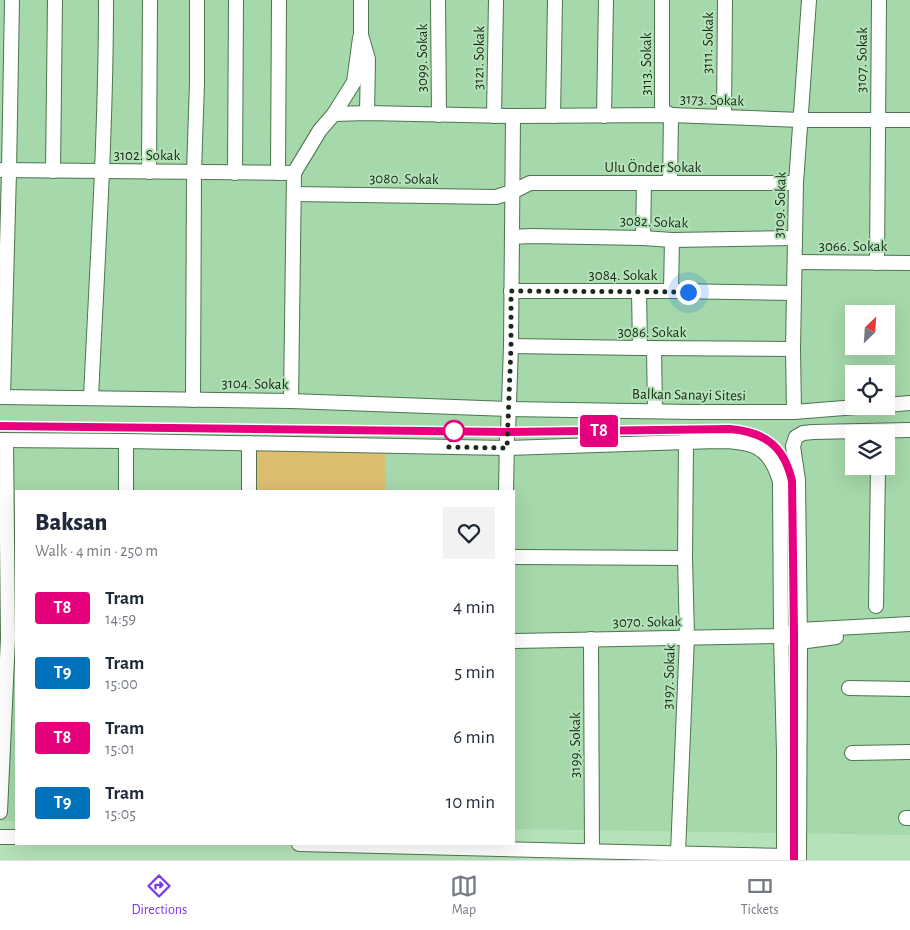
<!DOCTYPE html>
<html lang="en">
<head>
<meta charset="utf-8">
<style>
  :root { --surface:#fff; --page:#f2f2f3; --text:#1f2937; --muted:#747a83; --line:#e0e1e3; --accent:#7c3aed }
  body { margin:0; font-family:"Alegreya Sans",sans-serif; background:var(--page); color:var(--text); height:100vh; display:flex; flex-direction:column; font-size:19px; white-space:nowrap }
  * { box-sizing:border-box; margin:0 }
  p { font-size:16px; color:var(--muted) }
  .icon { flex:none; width:28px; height:28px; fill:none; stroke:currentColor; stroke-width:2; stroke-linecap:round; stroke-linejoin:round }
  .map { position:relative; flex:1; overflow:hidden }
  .drawer { position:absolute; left:15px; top:490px; width:500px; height:355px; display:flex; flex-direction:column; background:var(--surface); border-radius:0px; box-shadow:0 5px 20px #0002 }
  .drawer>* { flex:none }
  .badge { padding:0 10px; border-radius:4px; font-size:18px; line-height:32px }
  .needle { width:32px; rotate:25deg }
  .fabs { position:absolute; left:845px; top:305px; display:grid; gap:10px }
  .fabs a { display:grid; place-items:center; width:50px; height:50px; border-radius:0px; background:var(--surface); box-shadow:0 5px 20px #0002; font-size:25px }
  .you { position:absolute; width:25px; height:25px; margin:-12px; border:4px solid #fff; border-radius:50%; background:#1a73e8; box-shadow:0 0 0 8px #1a73e833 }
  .map>.badge { position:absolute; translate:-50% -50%; box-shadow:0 0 0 2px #fff }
  .round { display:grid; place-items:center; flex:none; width:52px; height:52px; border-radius:0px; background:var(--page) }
  .overview { display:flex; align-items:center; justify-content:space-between; height:85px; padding:0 20px }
  h1 { font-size:24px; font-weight:800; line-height:38px }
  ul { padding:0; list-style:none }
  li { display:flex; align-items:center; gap:15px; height:65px; padding:0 20px }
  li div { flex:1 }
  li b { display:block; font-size:19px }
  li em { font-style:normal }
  li .badge { min-width:55px; font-weight:700; text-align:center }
  .menu { display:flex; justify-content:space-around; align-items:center; height:70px; border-top:1px solid var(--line); background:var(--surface); font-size:14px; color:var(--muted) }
  .menu a { display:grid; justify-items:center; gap:2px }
  .menu .current { color:var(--accent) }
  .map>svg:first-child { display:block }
</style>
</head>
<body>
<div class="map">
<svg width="910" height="860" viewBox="0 0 910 860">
  <rect width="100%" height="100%" fill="#b5e2b9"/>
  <!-- built -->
  <path fill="#a5d8aa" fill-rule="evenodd" d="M0,0H910V835L514,829V491H16V821H0ZM854,314H886V346H854ZM854,374H886V406H854ZM854,434H886V466H854Z"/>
  <!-- grass -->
  <path fill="#ddbd70" d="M251,449L333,450L385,454V491H251Z"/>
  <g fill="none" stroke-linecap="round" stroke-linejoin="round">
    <defs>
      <g id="minor">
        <path d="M361,0V35L368,59L367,113"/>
        <path d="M438,0L439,115"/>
        <path d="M662,0V110L671,115L670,183"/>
        <path d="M334,114L354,82L360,38"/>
        <path d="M494,116L496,0"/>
        <path d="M553,116L555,0"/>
        <path d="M604,116L606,0"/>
        <path d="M724,117L725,0"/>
        <path d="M2,170L294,173"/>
        <path d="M53,171L55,0"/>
        <path d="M149,172L150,0"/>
        <path d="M235,173L236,0"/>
        <path d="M278,173L279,0"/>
        <path d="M294,194L496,197L512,192L530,183H796"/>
        <path d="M512,237L531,236L643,238L672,240L795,238"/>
        <path d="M643,238L644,183"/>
        <path d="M795,262L910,263"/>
        <path d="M877,263L879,0"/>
        <path d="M511,291H671L794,293"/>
        <path d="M639,291L640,348"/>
        <path d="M671,291L672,240"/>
        <path d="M511,346L640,348L793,349"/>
        <path d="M654,348L655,411"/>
        <path d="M0,397L291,401L509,409L693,412H794L869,406"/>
        <path d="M3,397L9,171L12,0"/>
        <path d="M91,398C97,266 106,133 106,0"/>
        <path d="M193,400L194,172L197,83V0"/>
        <path d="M291,401L294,173L320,130L334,114L367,113L513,116L671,115L801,120H910"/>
        <path d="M886,405L910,403"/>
        <path d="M794,412L793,349L796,183L809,0"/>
        <path d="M0,440L126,441L507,448L716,441C751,441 770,445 780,482L781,636L784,752V860"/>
        <path d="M126,441V491"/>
        <path d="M249,491V443"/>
        <path d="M506,491L507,437L508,432L511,346L513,116"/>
        <path d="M514,557L685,558"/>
        <path d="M876,606L878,466"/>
        <path d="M591,639L592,851"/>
        <path d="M791,639L800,642L836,637"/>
        <path d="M514,641L781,636L799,630L910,624"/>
        <path d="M849,688L910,689"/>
        <path d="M852,753L910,752"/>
        <path d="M0,812L8,638L6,440"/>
        <path d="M906,818H910"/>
        <path d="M0,837H16"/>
        <path d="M299,844L784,856"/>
        <path d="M678,853L687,637L685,558L686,441"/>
        <path d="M799,860L800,642L798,480L793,446L796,437L803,433L813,432L910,430"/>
      </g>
    </defs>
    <!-- minor casing -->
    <use href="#minor" stroke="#4c7550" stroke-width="16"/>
    <!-- minor -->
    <use href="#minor" stroke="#fff" stroke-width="14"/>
    <!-- tram -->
    <path stroke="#557158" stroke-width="1" d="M0,426L508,432L730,429C765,432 784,446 792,481L794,640V860"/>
  </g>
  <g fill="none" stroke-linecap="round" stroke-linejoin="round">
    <defs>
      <path id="line" d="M0,426L508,432L730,429C765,432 784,446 792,481L794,632V860"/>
    </defs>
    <!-- line casing -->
    <use href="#line" stroke="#fff" stroke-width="11"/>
    <!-- line -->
    <use href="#line" stroke="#e6007e" stroke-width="8"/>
    <!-- walk -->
    <path stroke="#192a1b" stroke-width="5" stroke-dasharray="0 9" d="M454,431L448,447L507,448L511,346V291L688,292"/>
  </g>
  <!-- markers -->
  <circle fill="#fff" stroke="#e6007e" stroke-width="2.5" cx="454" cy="431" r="10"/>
  <g text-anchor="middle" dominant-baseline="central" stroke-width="4" stroke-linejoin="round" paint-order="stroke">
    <!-- street labels -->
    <g font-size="15" fill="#192a1b" stroke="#b5e2b9">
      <text transform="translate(708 43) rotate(-89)">3111. Sokak</text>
      <text transform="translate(422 58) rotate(-90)">3099. Sokak</text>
      <text transform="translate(479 58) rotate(-89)">3121. Sokak</text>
      <text transform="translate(862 60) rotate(-89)">3107. Sokak</text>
      <text transform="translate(646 64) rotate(-90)">3113. Sokak</text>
      <text transform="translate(712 100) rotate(2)">3173. Sokak</text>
      <text x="147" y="155">3102. Sokak</text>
      <text x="653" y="167">Ulu Önder Sokak</text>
      <text transform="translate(404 179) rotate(1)">3080. Sokak</text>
      <text transform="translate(780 205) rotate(-88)">3109. Sokak</text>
      <text transform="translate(654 222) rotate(2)">3082. Sokak</text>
      <text x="853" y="246">3066. Sokak</text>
      <text x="623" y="275">3084. Sokak</text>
      <text x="652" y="332">3086. Sokak</text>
      <text transform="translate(255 384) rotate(1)">3104. Sokak</text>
      <text transform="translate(689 395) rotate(1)">Balkan Sanayi Sitesi</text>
      <text transform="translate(647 622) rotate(-1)">3070. Sokak</text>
      <text transform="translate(669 677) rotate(-88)">3197. Sokak</text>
      <text transform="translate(575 745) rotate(-90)">3199. Sokak</text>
    </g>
  </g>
</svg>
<div class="fabs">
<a><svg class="needle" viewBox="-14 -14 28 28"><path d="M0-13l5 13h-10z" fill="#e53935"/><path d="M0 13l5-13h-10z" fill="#747a83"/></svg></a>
<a><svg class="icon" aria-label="locate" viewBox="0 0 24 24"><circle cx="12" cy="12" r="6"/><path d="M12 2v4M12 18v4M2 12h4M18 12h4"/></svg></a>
<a><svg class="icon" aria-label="layers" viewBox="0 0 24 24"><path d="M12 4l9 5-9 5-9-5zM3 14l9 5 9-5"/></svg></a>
</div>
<div class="you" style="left:688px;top:292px"></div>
<b class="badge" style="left:599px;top:431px;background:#e6007e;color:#fff">T8</b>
<section class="drawer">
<div class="overview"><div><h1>Baksan</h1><p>Walk · 4 min · 250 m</p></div><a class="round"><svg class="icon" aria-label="heart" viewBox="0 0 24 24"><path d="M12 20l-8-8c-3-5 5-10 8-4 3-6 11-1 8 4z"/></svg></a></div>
<ul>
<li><span class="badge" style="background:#e6007e;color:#fff">T8</span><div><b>Tram</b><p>14:59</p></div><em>4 min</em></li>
<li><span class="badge" style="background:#0072bc;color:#fff">T9</span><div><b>Tram</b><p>15:00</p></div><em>5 min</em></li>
<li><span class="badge" style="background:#e6007e;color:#fff">T8</span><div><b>Tram</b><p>15:01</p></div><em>6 min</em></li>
<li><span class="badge" style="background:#0072bc;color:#fff">T9</span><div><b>Tram</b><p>15:05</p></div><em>10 min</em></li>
</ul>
</section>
</div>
<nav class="menu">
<a class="current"><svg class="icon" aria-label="directions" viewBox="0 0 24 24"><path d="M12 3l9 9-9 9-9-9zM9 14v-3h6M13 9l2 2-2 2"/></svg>Directions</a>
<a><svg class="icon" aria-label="map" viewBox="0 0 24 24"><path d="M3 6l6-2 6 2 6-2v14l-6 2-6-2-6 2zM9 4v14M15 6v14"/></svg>Map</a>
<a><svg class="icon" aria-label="tickets" viewBox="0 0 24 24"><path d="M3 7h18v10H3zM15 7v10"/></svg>Tickets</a>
</nav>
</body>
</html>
